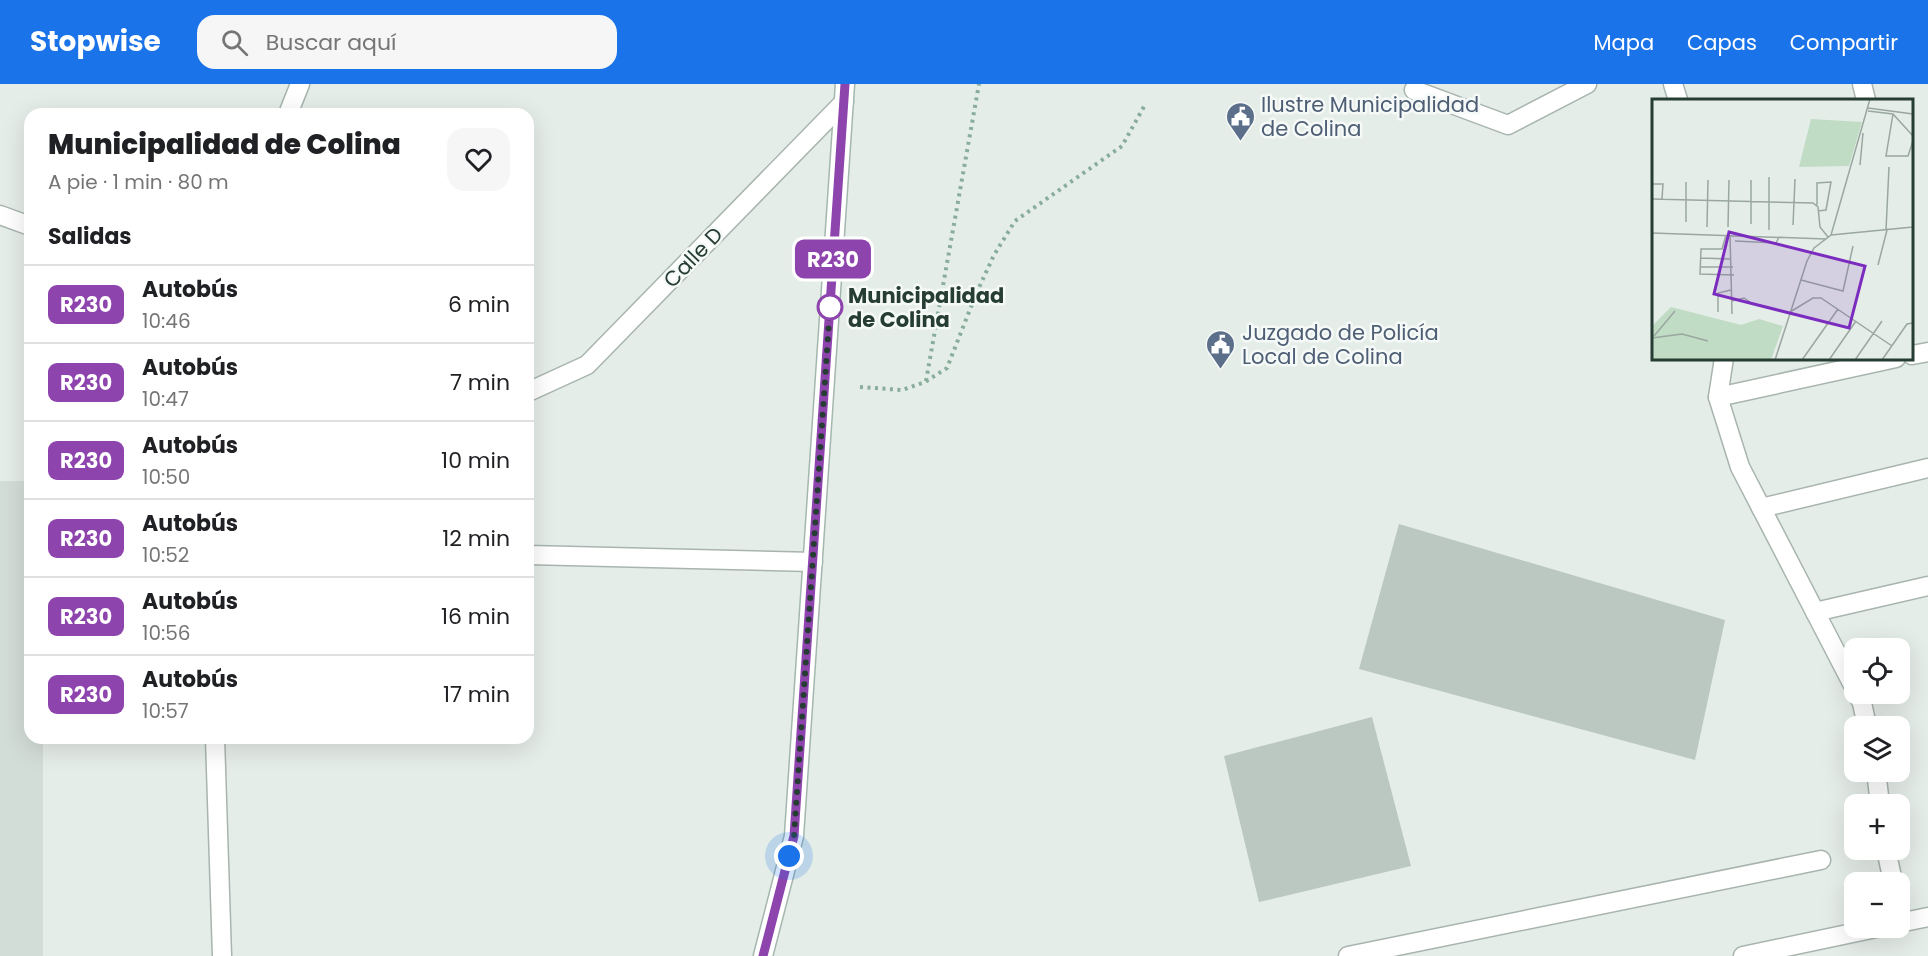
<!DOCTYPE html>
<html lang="es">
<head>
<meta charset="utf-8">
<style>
  :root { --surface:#fff; --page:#f6f6f6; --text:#202124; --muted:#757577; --line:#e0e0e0; --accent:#1a73e8 }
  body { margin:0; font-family:Poppins,sans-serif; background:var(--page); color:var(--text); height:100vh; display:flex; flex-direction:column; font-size:22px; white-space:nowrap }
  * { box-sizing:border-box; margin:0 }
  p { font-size:20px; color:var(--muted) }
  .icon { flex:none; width:33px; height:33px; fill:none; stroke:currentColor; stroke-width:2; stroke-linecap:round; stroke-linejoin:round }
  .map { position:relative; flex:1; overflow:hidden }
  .side { position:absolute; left:24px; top:24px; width:510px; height:636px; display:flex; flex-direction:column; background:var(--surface); border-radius:18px; box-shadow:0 6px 24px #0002 }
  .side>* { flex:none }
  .badge { padding:0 12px; border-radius:9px; font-size:21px; line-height:39px }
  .fabs { position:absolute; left:1844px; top:554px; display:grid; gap:12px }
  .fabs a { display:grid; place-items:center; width:66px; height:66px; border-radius:12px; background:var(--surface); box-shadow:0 6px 24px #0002; font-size:30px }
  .you { position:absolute; width:30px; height:30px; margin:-15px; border:4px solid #fff; border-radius:50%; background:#1a73e8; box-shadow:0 0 0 9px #1a73e833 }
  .map>.badge { position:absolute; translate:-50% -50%; box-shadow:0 0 0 3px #fff }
  h2 { padding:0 24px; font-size:22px; line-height:54px }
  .round { display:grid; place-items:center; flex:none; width:63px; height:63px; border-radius:18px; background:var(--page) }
  .head { display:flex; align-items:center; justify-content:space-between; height:102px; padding:0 24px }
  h1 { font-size:28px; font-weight:800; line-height:45px }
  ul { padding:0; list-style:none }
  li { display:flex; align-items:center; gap:18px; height:78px; padding:0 24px; border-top:2px solid var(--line) }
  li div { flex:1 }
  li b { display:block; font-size:22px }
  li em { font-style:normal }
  li .badge { min-width:66px; font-weight:700; text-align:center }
  header { display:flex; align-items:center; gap:36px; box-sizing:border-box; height:84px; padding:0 30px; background:var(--accent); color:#fff }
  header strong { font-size:28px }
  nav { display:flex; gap:33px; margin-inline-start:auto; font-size:21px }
  .search { width:420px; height:54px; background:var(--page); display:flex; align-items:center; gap:15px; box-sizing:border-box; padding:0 21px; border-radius:18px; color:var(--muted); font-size:22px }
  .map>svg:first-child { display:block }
</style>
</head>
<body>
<header>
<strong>Stopwise</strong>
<div class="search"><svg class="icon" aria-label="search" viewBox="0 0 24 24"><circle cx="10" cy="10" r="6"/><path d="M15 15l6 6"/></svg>Buscar aquí</div>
<nav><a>Mapa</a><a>Capas</a><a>Compartir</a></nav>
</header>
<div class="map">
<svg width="1928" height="872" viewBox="0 0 1928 872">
  <rect width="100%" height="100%" fill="#e5ede8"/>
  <!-- built -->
  <path fill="#d3ddd7" d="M0,397H30V654H43V872H0Z"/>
  <!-- building -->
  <g fill="#bbc7c1">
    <path d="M1399,440L1725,536L1695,676L1359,585Z"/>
    <path d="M1372,633L1411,782L1259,818L1224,672Z"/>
  </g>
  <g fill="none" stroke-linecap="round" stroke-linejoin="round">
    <defs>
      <g id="lane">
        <path d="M1862,0L1866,16"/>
        <path d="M1414,6L1508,41L1587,0"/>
        <path d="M1912,271L1928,268"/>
        <path d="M1718,313L1896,274"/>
        <path d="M1761,424L1928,384"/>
        <path d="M528,471L813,478"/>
        <path d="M1815,528L1928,502"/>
        <path d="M215,654L222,872"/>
        <path d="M1348,872L1821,776"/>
      </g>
      <g id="street">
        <path d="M1673,0L1678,16"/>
        <path d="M288,30L300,0"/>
        <path d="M0,131L30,142"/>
        <path d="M1724,274L1718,313L1740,383L1854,603"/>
        <path d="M528,308L587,281L844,18"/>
        <path d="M1857,609L1862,619L1867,642"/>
        <path d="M1876,687L1880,720"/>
        <path d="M1886,765L1893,798"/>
        <path d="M1899,839L1928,833"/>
        <path d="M1743,872L1881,843"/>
      </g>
      <path id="secondary" d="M763,872L794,752L845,0"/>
    </defs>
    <!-- lane casing -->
    <use href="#lane" stroke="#a8b5ae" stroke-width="21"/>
    <!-- street casing -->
    <use href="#street" stroke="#a8b5ae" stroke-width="21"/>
    <!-- secondary casing -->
    <use href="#secondary" stroke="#a4b7ae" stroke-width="21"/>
    <!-- path -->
    <g stroke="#89ad9c" stroke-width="4" stroke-dasharray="3 4.5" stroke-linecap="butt">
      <path d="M926,297L979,0"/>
      <path d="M860,303L902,306L925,298L947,284L976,210L994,171L1015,137L1122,62L1146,19"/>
    </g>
    <!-- lane -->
    <use href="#lane" stroke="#fff" stroke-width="18"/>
    <!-- street -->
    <use href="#street" stroke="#fff" stroke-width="18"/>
    <!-- secondary -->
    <use href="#secondary" stroke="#fff" stroke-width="18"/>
  </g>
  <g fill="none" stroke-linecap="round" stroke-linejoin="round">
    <defs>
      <path id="line" d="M763,872L794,752L845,0"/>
    </defs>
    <!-- line casing -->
    <use href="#line" stroke="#fff" stroke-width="14"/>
    <!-- line -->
    <use href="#line" stroke="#8e44ad" stroke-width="9"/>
    <!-- walk -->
    <path stroke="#263d33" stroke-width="6" stroke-dasharray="0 10.8" d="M789,772L794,752L830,223"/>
  </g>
  <!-- icons -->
  <defs>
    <symbol id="civic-pin" viewBox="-11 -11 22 30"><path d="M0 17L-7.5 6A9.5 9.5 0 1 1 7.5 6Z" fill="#5c6f8a" stroke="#f5f9f7"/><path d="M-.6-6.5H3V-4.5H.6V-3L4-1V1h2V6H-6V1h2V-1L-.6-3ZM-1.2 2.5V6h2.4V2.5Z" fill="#fff"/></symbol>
  </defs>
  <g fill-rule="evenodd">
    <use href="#civic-pin" x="1224" y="16" width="33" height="45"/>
    <use href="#civic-pin" x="1204" y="244" width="33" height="45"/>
  </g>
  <!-- markers -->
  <circle fill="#fff" stroke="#8e44ad" stroke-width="3" cx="830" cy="223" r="12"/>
  <g text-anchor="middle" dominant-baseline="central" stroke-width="5" stroke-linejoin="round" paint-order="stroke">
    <!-- service labels -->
    <g font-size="21" fill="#4e5e75" stroke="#f5f9f7" text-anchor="start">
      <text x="1261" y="20">Ilustre Municipalidad<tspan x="1261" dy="24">de Colina</tspan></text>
      <text x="1242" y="248">Juzgado de Policía<tspan x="1242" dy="24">Local de Colina</tspan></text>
    </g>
    <!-- street labels -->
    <g font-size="21" fill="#263d33" stroke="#f5f9f7">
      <text transform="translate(693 173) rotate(-46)">Calle D</text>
    </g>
    <!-- stop labels -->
    <g font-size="21" font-weight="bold" fill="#263d33" stroke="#f5f9f7" text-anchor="start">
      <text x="848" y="211">Municipalidad<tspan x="848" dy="24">de Colina</tspan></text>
    </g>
  </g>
  <!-- overview -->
  <g transform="translate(1652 15)">
    <rect width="261" height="261" fill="#e5ede8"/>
    <path d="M159,20L210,23L197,67L147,68ZM19,208L89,226L107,220L131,227L119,261H0V227Z" fill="#c0dcc4"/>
    <path fill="none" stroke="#99a7a0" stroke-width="1.5" d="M216,9L261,15M216,12L241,15L261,37M241,15L234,57H256L261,42M208,66L211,34M0,85H11L10,100M0,100L161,104L166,108L168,128L176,138M165,106V84L179,83L174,111L166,112M34,123V83M99,125V81M141,126L143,80M55,128L56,81M76,128L77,81M117,131V78M234,131L237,68M0,134L174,140M74,136L70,150H49L48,175L82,176M78,136L80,215M179,136L261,128M83,142L124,144L127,138M48,159L79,160M226,166L235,131M48,168H81M149,181L191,192L201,147M80,202L92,199L98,203M66,213V194L79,191M138,213L161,199H169L240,247M2,237L23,212M0,239L30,235L56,242M123,261L155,162L162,149L179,136L218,0M150,261L186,210M177,261L204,222M203,261L230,222M230,261L255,225L261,224"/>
    <path fill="#7b2cbf" fill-opacity="0.15" stroke="#7b2cbf" stroke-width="3" d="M77,133L213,167L197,229L62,195Z"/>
    <rect width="261" height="261" fill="none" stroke="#263d33" stroke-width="3"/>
  </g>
</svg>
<div class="fabs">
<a><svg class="icon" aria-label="locate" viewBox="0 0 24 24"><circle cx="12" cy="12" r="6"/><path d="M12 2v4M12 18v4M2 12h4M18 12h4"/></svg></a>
<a><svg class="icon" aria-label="layers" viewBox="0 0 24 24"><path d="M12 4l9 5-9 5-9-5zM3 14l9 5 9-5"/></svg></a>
<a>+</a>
<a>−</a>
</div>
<div class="you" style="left:789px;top:772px"></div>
<b class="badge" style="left:833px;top:175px;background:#8e44ad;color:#fff">R230</b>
<section class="side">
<div class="head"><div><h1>Municipalidad de Colina</h1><p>A pie · 1 min · 80 m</p></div><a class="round"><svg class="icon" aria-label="heart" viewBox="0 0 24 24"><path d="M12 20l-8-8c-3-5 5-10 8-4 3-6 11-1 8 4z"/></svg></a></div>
<h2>Salidas</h2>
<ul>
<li><span class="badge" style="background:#8e44ad;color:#fff">R230</span><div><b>Autobús</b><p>10:46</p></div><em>6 min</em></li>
<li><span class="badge" style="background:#8e44ad;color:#fff">R230</span><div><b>Autobús</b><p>10:47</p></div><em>7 min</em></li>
<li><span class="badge" style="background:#8e44ad;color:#fff">R230</span><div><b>Autobús</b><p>10:50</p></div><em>10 min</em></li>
<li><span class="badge" style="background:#8e44ad;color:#fff">R230</span><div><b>Autobús</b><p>10:52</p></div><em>12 min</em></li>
<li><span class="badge" style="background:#8e44ad;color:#fff">R230</span><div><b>Autobús</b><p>10:56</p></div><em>16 min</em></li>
<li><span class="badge" style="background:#8e44ad;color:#fff">R230</span><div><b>Autobús</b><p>10:57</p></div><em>17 min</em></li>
</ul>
</section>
</div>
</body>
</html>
